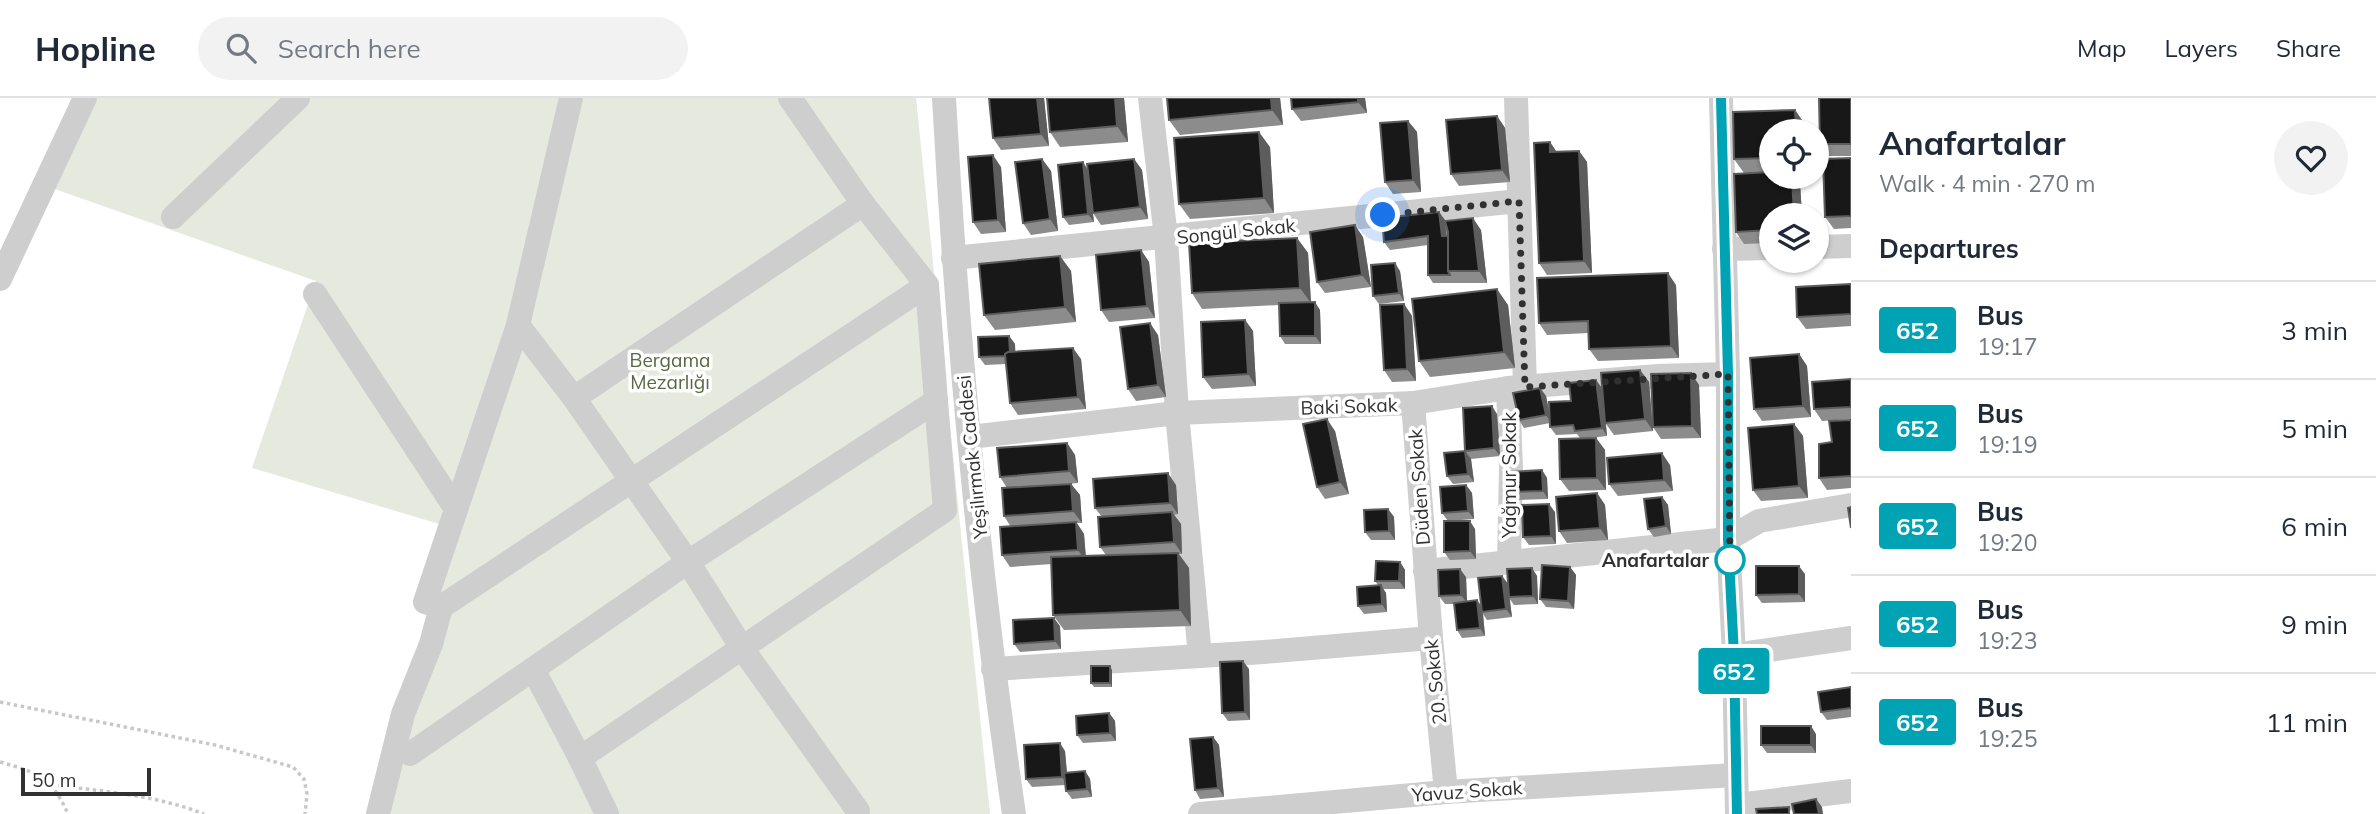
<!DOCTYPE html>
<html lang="en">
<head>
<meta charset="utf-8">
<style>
  :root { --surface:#fff; --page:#f2f2f3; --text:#1f2937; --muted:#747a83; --line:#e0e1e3 }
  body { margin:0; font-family:Mulish,sans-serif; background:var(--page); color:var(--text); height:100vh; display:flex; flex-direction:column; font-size:26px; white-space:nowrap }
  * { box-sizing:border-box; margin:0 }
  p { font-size:23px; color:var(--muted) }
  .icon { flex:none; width:38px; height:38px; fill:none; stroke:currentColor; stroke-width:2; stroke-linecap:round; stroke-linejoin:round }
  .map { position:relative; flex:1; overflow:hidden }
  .sheet { display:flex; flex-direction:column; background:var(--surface); width:525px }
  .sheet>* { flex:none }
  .badge { padding:0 14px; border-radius:5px; font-size:24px; line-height:46px }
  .fabs { position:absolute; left:1759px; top:21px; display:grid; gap:14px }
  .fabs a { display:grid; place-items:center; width:70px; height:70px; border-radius:50%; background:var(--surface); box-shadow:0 2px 5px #0004; font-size:35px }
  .scale { position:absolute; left:21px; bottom:18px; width:130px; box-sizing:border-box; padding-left:7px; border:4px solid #313131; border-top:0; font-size:19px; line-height:24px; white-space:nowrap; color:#313131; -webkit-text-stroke:5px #fff; paint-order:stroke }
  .you { position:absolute; width:35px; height:35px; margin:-18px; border:5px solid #fff; border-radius:50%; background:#1a73e8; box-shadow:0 0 0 10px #1a73e833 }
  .map>.badge { position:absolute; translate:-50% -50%; box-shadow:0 0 0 4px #fff }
  h2 { padding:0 28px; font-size:26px; line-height:63px }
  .round { display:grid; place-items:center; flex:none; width:74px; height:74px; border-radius:37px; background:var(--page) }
  .head { display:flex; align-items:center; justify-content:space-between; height:119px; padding:0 28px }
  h1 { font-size:33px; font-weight:700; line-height:52px }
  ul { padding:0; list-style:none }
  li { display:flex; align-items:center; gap:21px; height:98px; padding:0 28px; border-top:2px solid var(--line) }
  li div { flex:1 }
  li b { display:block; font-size:26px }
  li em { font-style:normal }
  li .badge { min-width:77px; font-weight:700; text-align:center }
  header { display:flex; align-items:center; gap:42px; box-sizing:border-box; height:98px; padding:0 35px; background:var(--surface); border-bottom:2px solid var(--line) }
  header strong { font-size:33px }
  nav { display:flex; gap:38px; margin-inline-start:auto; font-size:24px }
  .search { width:490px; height:63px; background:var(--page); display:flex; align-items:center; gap:18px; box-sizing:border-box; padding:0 24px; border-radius:38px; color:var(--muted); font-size:26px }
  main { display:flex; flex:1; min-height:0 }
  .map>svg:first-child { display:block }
</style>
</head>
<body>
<header>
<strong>Hopline</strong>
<div class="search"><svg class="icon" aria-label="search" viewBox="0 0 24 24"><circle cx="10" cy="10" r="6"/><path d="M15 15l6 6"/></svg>Search here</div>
<nav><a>Map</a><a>Layers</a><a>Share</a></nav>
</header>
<main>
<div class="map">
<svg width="1851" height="716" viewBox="0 0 1851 716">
  <rect width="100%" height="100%" fill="#fff"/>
  <!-- green -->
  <path fill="#e5e9de" d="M90,0H916L990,716H385L446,428L252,370L316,183L49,89Z"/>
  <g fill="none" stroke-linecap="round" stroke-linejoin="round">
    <!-- path -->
    <g stroke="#c8c8c8" stroke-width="3.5" stroke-dasharray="3.5 3.5" stroke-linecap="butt">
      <path d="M0,604L215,647L293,669L304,681L307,696L305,716"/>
      <path d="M0,664C38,675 51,678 68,716"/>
      <path d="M51,687C102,693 156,697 204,716"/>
    </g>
    <!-- minor -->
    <g stroke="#cecece" stroke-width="24">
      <path d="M944,0C957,239 979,479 1014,716"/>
      <path d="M1150,0L1166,140L1177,315L1200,558"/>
      <path d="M1516,0L1525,289"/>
      <path d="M1721,0L1728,276V441L1734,557L1737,716"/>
      <path d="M173,119L298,0"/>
      <path d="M1816,149L1851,148"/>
      <path d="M1724,151L1771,150"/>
      <path d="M953,160L1519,103"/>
      <path d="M0,181L85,0"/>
      <path d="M315,196L456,411"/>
      <path d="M518,227L574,300L688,464L742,550L858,713"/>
      <path d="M1508,290L1511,371L1509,464"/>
      <path d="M574,300L863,106L790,0"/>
      <path d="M1413,305L1431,540L1446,694"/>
      <path d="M970,339L1177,315L1413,305L1508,290L1658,278L1728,276"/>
      <path d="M1425,473L1728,441L1759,423L1851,407"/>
      <path d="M441,509L927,187L863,106"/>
      <path d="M1734,557L1851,540"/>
      <path d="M533,571L580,660L945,412L936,303"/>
      <path d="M993,571L1264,554L1431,540"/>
      <path d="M410,656L688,464L936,303L927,187"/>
      <path d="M580,660L607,716"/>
      <path d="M1737,707L1851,693"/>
      <path d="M378,716L403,616L431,546L441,509L425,504L518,227L571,0"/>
      <path d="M1200,716L1446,694L1735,677"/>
    </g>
  </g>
  <!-- wall -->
  <g fill="#8c8c8c">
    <path d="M989,0H1044L1049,48L1001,52L993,40Z"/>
    <path d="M1047,0H1124L1128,44L1060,49L1050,34Z"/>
    <path d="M1280,0L1283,27L1180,37L1169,22Z"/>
    <path d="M1365,0L1367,15L1301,23L1292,11Z"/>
    <path d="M1851,0V58H1828L1820,46Z"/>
    <path d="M1795,12L1806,28V33H1771V79L1800,85L1802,117H1771V145L1744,146L1736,134L1744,75L1734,61Z"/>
    <path d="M1497,18L1505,30L1510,84L1459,88L1451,76Z"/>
    <path d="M1408,23L1417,34L1421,94L1393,96L1385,84Z"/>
    <path d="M1550,44L1556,53H1579L1587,64L1592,175L1547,177L1539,165Z"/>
    <path d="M1270,49L1274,115L1190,121L1179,106Z"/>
    <path d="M1851,60V130L1834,131L1825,119Z"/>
    <path d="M1042,61L1051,73L1058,133L1031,137L1023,125Z"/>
    <path d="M1134,61L1142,72L1148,121L1101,127L1093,115L1092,110L1094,124L1069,127L1063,119L1088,71Z"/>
    <path d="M1001,69L1006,134L981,136L973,124Z"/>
    <path d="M1439,114L1445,123L1481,132L1487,185H1433L1428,177V147L1390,152L1384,144Z"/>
    <path d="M1363,139L1371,189L1325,195L1317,184Z"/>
    <path d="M1297,140L1308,155L1311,204L1320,212L1321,246H1285L1280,238L1279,207L1202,211L1192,195Z"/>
    <path d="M1141,152L1149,164L1155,220L1109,224L1101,212Z"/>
    <path d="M1060,158L1071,173L1076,224L995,232L984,217Z"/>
    <path d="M1400,173L1404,203L1379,206L1373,198Z"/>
    <path d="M1851,186V228L1806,231L1797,219Z"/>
    <path d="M1676,187L1679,260L1598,263L1589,251V235L1547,237L1539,225Z"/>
    <path d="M1404,206L1412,218L1416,283L1392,284L1384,272Z"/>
    <path d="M1508,207L1515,270L1430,279L1419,263Z"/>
    <path d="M1245,222L1253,233L1256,288L1212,291L1203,279Z"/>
    <path d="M1158,237L1166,299L1136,303L1128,291Z"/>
    <path d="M1009,238L1015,246V253L1081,261L1086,311L1018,317L1010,305L1006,266L985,267L979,259Z"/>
    <path d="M1799,256L1807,268L1811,319L1762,323L1754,311Z"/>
    <path d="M1640,272L1649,284L1652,325L1691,275L1699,287L1701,340L1661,341L1653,329V333L1614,337L1606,326L1607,338L1589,340H1596L1605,352L1606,392L1569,393L1560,381L1580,340L1577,336L1556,337L1550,329V325L1524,330L1519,322L1540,290L1546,298L1550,316L1571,303Z"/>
    <path d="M1851,281V321L1822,323L1814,311Z"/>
    <path d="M1497,316L1500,358L1471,361L1474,384L1453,386L1447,378L1465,353Z"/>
    <path d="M1851,322V390L1827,392L1819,380L1832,344Z"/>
    <path d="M1794,326L1803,338L1808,400L1761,403L1753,392Z"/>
    <path d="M1335,333L1349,396L1325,401L1317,389Z"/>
    <path d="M1067,345L1075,357L1078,385L1068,386H1071L1080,397L1082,425H1077L1084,436L1086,458L1106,457L1100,449L1102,419L1095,410L1176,387L1178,416L1174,417L1181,426L1182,456H1179L1189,470L1191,528L1064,532L1053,517L1052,466L1010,469L1002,457L1011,429L1004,418L1007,390L1000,379Z"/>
    <path d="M1670,367L1673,393L1618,398L1609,386Z"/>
    <path d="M1542,372L1547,380L1548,401L1516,402L1511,394Z"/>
    <path d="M1466,387L1472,395L1474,421L1448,423L1442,415Z"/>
    <path d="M1597,395L1605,407L1608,442L1567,445L1559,433Z"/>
    <path d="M1662,399L1668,407L1671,436L1654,439L1648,431Z"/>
    <path d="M1388,411L1394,419L1395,442H1371L1365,434Z"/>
    <path d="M1555,414L1556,446L1529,447L1523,439Z"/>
    <path d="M1475,431L1476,461L1450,462L1444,454Z"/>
    <path d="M1400,464L1405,472V491H1383L1386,495L1387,514L1364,516L1358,508L1378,487L1375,483Z"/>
    <path d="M1570,469L1576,477L1574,511L1546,509L1540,501Z"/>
    <path d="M1532,470L1537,478L1538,506L1514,507L1509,500L1512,519L1487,522L1483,516L1485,538L1462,540L1457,532L1454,506H1445L1439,498L1466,479L1467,503L1481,508L1502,478L1508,486Z"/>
    <path d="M1805,476V504L1762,505L1756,497Z"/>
    <path d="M1060,528L1061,551L1020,554L1014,546Z"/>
    <path d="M1249,571L1250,622L1228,623L1222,615Z"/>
    <path d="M1112,572V589H1094L1091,585Z"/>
    <path d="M1851,589V619L1827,622L1821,614Z"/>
    <path d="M1109,615L1115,623L1116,643L1083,645L1077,637Z"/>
    <path d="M1816,636V655H1767L1761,647Z"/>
    <path d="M1213,639L1219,647L1224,699L1200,701L1195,692Z"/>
    <path d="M1065,653L1067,675L1085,673L1090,681L1092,699L1072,701L1066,693L1065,687L1032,689L1026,681Z"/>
  </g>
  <!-- shaded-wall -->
  <g fill="#5d5d5d">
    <path d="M1037,0H1044L1049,48L1041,36Z"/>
    <path d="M1115,0H1124L1128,44L1117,28Z"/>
    <path d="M1271,0H1280L1283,27L1272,12Z"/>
    <path d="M1358,0H1365L1367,15L1358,4Z"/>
    <path d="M1795,12L1806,28V33H1796Z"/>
    <path d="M1497,18L1505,30L1510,84L1502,72Z"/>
    <path d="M1408,23L1417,34L1421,94L1413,82Z"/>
    <path d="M1259,34L1270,49L1274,115L1264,100Z"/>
    <path d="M1550,44L1558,56L1550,54Z"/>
    <path d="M1579,53L1587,64L1592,175L1584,163Z"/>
    <path d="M993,57L1001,69L1006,134L998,122Z"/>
    <path d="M1042,61L1051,73L1058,133L1050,121Z"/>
    <path d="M1134,61L1142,72L1148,121L1140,109Z"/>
    <path d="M1083,64L1088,72L1094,124L1088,116Z"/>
    <path d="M1792,79H1796L1800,85L1802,117H1794Z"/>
    <path d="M1439,114L1445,122L1447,146L1442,138Z"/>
    <path d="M1473,120L1481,132L1487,185L1479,173Z"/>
    <path d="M1355,127L1363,139L1371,189L1362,177Z"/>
    <path d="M1297,140L1308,155L1311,205L1300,190Z"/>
    <path d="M1141,152L1149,164L1155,220L1147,208Z"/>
    <path d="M1060,158L1071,173L1076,224L1065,209Z"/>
    <path d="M1395,165L1400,173L1404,203L1399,195Z"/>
    <path d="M1668,175L1676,187L1679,260L1671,248Z"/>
    <path d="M1497,191L1508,207L1515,270L1504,254Z"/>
    <path d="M1315,204L1320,212L1321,246L1315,238Z"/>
    <path d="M1404,206L1412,218L1416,283L1407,271Z"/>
    <path d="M1245,222L1253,233L1256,288L1248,276Z"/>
    <path d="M1150,225L1158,237L1166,299L1158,287Z"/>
    <path d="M1009,238L1015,246L1016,266L1010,258Z"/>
    <path d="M1073,250L1081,261L1086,311L1078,299Z"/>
    <path d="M1799,256L1807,268L1811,319L1803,308Z"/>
    <path d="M1640,272L1649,284L1653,333L1645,321Z"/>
    <path d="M1691,275L1699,287L1701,340L1692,328Z"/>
    <path d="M1596,282L1602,290L1607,338L1602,330Z"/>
    <path d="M1540,290L1546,298L1551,325L1546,317Z"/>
    <path d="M1492,308L1497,316L1500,358L1494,350Z"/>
    <path d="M1327,321L1335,333L1349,396L1340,384Z"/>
    <path d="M1794,326L1803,338L1808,400L1799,388Z"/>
    <path d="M1596,340L1605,352L1606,392L1597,380Z"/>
    <path d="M1067,345L1075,357L1078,385L1069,373Z"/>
    <path d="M1465,353L1471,361L1474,384L1468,376Z"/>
    <path d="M1662,355L1670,367L1673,393L1664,382Z"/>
    <path d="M1542,372L1547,380L1548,401L1543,393Z"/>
    <path d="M1168,375L1176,387L1178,416L1170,405Z"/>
    <path d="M1071,386L1080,397L1082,425L1073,413Z"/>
    <path d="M1466,387L1472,395L1474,421L1468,413Z"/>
    <path d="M1597,395L1605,407L1608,442L1600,430Z"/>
    <path d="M1662,399L1668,407L1671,436L1666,428Z"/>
    <path d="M1549,406L1555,414L1556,446L1551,438Z"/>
    <path d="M1388,411L1394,419L1395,442L1389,433Z"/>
    <path d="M1172,414L1181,426L1182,456L1174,444Z"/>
    <path d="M1470,423L1475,431L1476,461L1470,453Z"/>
    <path d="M1076,424L1084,436L1086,464L1078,452Z"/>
    <path d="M1178,455L1189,470L1191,528L1180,512Z"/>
    <path d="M1400,464L1405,472V491L1399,483Z"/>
    <path d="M1799,468L1805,476V504L1799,496Z"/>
    <path d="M1570,469L1576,477L1574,511L1568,503Z"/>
    <path d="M1532,470L1537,478L1538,506L1533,498Z"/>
    <path d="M1460,471L1466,479L1467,505L1461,497Z"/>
    <path d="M1502,478L1508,486L1512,519L1506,511Z"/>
    <path d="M1381,487L1386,495L1387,514L1382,506Z"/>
    <path d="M1477,502L1483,510L1482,514L1483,516L1485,538L1480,530Z"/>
    <path d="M1054,520L1060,528L1061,551L1055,543Z"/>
    <path d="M1243,563L1249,571L1250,622L1245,614Z"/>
    <path d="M1110,568L1112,572V589L1110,585Z"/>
    <path d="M1109,615L1115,623L1116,643L1110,635Z"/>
    <path d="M1811,628L1816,636V655L1811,647Z"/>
    <path d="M1213,639L1219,647L1224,699L1218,690Z"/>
    <path d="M1060,645L1065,653L1068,687L1062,679Z"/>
    <path d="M1085,673L1090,681L1092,699L1087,691Z"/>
    <path d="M1816,701L1822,709L1823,716H1819Z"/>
  </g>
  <!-- building -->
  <g fill="#181818" stroke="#5d5d5d" stroke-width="2">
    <path d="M989,0H1037L1041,36L993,40Z"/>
    <path d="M1047,0H1115L1117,28L1050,34Z"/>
    <path d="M1167,0H1271L1272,12L1169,22Z"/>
    <path d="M1291,0H1358V4L1292,11Z"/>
    <path d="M1819,0H1851V46H1820Z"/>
    <path d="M1795,12L1796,33H1771V60L1734,61L1733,14Z"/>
    <path d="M1497,18L1502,72L1451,76L1446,22Z"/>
    <path d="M1408,23L1413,82L1385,84L1380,25Z"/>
    <path d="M1259,34L1264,100L1179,106L1174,40Z"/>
    <path d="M1550,44V54L1579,53L1584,163L1539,165L1534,45Z"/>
    <path d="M993,57L998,122L973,124L968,59Z"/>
    <path d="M1851,60V118L1825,119L1823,61Z"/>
    <path d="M1042,61L1050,121L1023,125L1015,64Z"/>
    <path d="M1134,61L1140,109L1093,115L1087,66Z"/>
    <path d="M1083,64L1088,116L1063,119L1058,67Z"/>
    <path d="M1771,74V79H1792L1794,117H1771V132L1736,134L1734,76Z"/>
    <path d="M1439,114L1442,138H1448V173L1450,177H1428V138L1384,144L1382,120Z"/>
    <path d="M1473,120L1479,173H1448V134L1445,123Z"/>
    <path d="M1355,127L1362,177L1317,184L1310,134Z"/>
    <path d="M1297,140L1300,190L1192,195L1189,145Z"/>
    <path d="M1141,152L1147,208L1101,212L1096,157Z"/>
    <path d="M1060,158L1065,209L984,217L979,166Z"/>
    <path d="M1395,165L1399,195L1373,198L1371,167Z"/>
    <path d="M1668,175L1671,248L1589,251L1588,223L1539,225L1537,180Z"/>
    <path d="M1851,186V216L1797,219L1796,189Z"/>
    <path d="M1497,191L1504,254L1419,263L1412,201Z"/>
    <path d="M1315,204V238H1280L1279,205Z"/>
    <path d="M1404,206L1407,271L1384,272L1380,207Z"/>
    <path d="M1245,222L1248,276L1203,279L1201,224Z"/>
    <path d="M1150,225L1158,287L1128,291L1120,229Z"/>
    <path d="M1009,238L1010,254L1005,256V258L979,259L978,239Z"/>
    <path d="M1073,250L1078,299L1010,305L1005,256L1008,254Z"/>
    <path d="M1799,256L1803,308L1754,311L1750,260Z"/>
    <path d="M1640,272L1645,321L1605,325L1601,275Z"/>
    <path d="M1691,275L1692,328L1653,329L1651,276Z"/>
    <path d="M1851,281V309L1814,311L1812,284Z"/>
    <path d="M1596,282L1602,330L1575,333L1573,327L1550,329L1549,304L1571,303L1569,285Z"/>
    <path d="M1540,290L1546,317L1519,322L1513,295Z"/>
    <path d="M1492,308L1494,350L1465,353L1463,310Z"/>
    <path d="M1327,321L1340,384L1317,389L1303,326Z"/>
    <path d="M1851,322V378L1819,380V346L1832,344L1829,323Z"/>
    <path d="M1794,326L1799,388L1753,392L1748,330Z"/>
    <path d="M1596,340L1597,380L1560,381L1559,341Z"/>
    <path d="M1067,345L1069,373L1000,379L997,350Z"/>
    <path d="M1465,353L1468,376L1447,378L1444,355Z"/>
    <path d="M1662,355L1664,382L1609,386L1607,360Z"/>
    <path d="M1542,372L1543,393L1511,394L1510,374Z"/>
    <path d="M1168,375L1170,405L1095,410L1093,381Z"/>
    <path d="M1071,386L1073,413L1004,418L1002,390Z"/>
    <path d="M1466,387L1468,413L1442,415L1440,389Z"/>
    <path d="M1597,395L1600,430L1559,433L1556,399Z"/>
    <path d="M1662,399L1666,428L1648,431L1644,401Z"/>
    <path d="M1549,406L1551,438L1523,439L1522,407Z"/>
    <path d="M1851,409V430L1848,410Z"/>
    <path d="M1388,411L1389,433L1365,434L1364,412Z"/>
    <path d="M1172,414L1174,444L1100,449L1098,419Z"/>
    <path d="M1444,423H1470V453L1444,454Z"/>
    <path d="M1076,424L1078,452L1002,457L1000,429Z"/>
    <path d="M1178,455L1180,512L1053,517L1051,459Z"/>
    <path d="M1376,463L1400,464L1399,483H1375Z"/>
    <path d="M1542,467L1570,469L1568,503L1540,501Z"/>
    <path d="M1756,468H1799V496L1756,497Z"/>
    <path d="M1532,470L1533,498L1509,499L1507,471Z"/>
    <path d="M1460,471L1461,497L1439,498L1438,472Z"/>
    <path d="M1502,478L1506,511L1482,514L1478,480Z"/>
    <path d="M1381,487L1382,506L1358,508L1357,489Z"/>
    <path d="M1477,502L1480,530L1457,532L1454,505Z"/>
    <path d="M1054,520L1055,543L1014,546L1013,522Z"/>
    <path d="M1243,563L1245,614L1222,615L1220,564Z"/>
    <rect x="1091" y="568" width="19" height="17"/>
    <path d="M1851,589V610L1821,614L1818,594Z"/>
    <path d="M1109,615L1110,635L1077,637L1076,618Z"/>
    <rect x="1761" y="628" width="50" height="19"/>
    <path d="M1213,639L1218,690L1195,692L1190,641Z"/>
    <path d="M1060,645L1062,679L1026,681L1024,647Z"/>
    <path d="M1085,673L1087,691L1066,693L1064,675Z"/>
    <path d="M1816,701L1819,716H1794L1792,706Z"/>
    <path d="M1789,709V716H1757L1756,711Z"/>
  </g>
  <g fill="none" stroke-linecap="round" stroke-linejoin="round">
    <defs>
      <path id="line" d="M1721,0L1728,276V441L1734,557L1737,716"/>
    </defs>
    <!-- line casing -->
    <use href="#line" stroke="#fff" stroke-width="16"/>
    <!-- line -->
    <use href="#line" stroke="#00a3b4" stroke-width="10"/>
    <!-- walk -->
    <path stroke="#313131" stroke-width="7" stroke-dasharray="0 12.6" d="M1383,117L1519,103L1525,289L1728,276L1730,462"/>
  </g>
  <!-- markers -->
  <circle fill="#fff" stroke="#00a3b4" stroke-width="3.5" cx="1730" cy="462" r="14"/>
  <g text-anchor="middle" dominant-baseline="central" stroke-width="7" stroke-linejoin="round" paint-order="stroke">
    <!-- street labels -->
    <g font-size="19" fill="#313131" stroke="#fff">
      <text transform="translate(1236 133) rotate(-6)">Songül Sokak</text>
      <text transform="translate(1349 308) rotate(-2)">Baki Sokak</text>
      <text transform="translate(972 359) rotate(-96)">Yeşilırmak Caddesi</text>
      <text transform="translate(1509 377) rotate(-90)">Yağmur Sokak</text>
      <text transform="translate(1419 389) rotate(-94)">Düden Sokak</text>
      <text transform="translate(1435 584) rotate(-96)">20. Sokak</text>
      <text transform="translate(1467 693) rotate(-4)">Yavuz Sokak</text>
    </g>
    <!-- park labels -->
    <g font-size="19" fill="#576843" stroke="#fff">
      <text x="670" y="262">Bergama<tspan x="670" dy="22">Mezarlığı</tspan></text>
    </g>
    <!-- stop labels -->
    <g font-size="19" font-weight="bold" fill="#313131" stroke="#fff" text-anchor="end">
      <text x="1709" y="462">Anafartalar</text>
    </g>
  </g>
</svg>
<div class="fabs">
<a><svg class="icon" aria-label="locate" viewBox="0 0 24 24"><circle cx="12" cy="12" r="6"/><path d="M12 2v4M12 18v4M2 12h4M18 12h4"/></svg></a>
<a><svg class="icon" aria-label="layers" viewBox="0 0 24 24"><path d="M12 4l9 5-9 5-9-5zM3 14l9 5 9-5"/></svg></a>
</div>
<div class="scale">50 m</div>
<div class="you" style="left:1383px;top:117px"></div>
<b class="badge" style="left:1734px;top:573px;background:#00a3b4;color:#fff">652</b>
</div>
<section class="sheet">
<div class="head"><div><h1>Anafartalar</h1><p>Walk · 4 min · 270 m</p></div><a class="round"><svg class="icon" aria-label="heart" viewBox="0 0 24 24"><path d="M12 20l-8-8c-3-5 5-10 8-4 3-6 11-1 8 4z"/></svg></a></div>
<h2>Departures</h2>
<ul>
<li><span class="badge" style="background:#00a3b4;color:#fff">652</span><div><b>Bus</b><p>19:17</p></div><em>3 min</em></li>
<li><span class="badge" style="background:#00a3b4;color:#fff">652</span><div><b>Bus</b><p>19:19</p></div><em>5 min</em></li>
<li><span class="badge" style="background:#00a3b4;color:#fff">652</span><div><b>Bus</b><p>19:20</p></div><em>6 min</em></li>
<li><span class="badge" style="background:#00a3b4;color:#fff">652</span><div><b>Bus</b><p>19:23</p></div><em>9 min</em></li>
<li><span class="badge" style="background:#00a3b4;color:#fff">652</span><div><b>Bus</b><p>19:25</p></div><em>11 min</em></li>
</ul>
</section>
</main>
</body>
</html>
